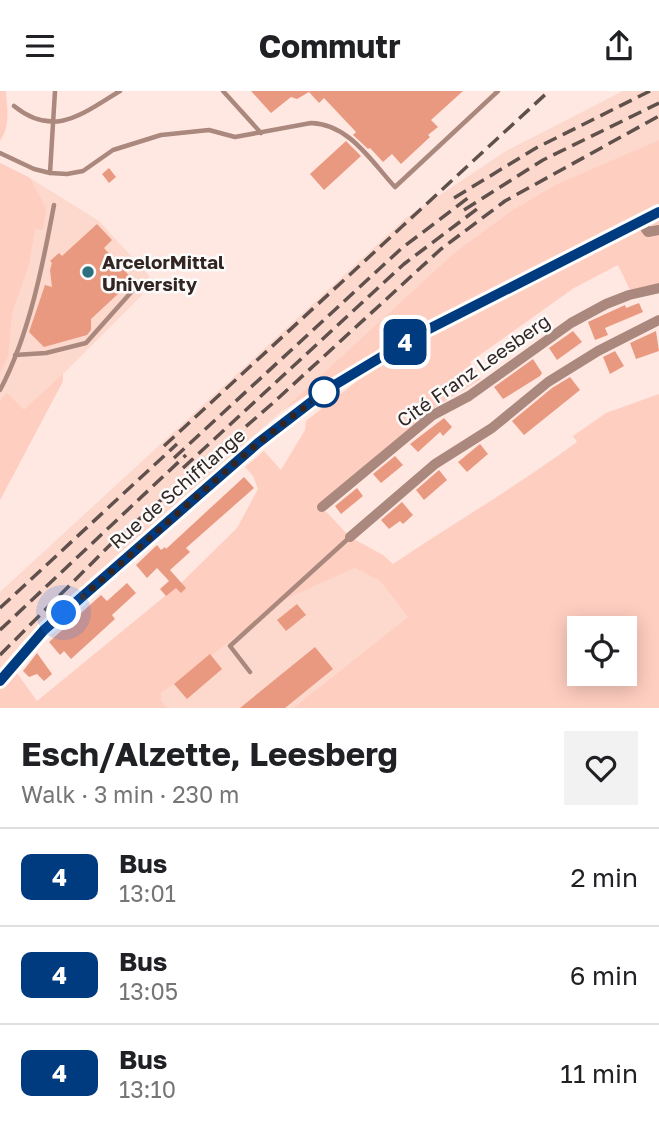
<!DOCTYPE html>
<html lang="en">
<head>
<meta charset="utf-8">
<style>
  :root { --surface:#fff; --page:#f2f2f2; --text:#202124; --muted:#757577; --line:#e0e0e0 }
  body { margin:0; font-family:"Golos Text",sans-serif; background:var(--page); color:var(--text); height:100vh; display:flex; flex-direction:column; font-size:26px; white-space:nowrap }
  * { box-sizing:border-box; margin:0 }
  p { font-size:23px; color:var(--muted) }
  .icon { flex:none; width:38px; height:38px; fill:none; stroke:currentColor; stroke-width:2; stroke-linecap:round; stroke-linejoin:round }
  .map { position:relative; height:617px; overflow:hidden }
  .details { display:flex; flex-direction:column; background:var(--surface); flex:1 }
  .details>* { flex:none }
  .badge { padding:0 14px; border-radius:10px; font-size:24px; line-height:46px }
  .tools { position:absolute; left:567px; top:525px; display:grid; gap:14px }
  .tools a { display:grid; place-items:center; width:70px; height:70px; border-radius:0px; background:var(--surface); box-shadow:0 4px 18px #0003; font-size:35px }
  .you { position:absolute; width:35px; height:35px; margin:-18px; border:5px solid #fff; border-radius:50%; background:#1a73e8; box-shadow:0 0 0 10px #1a73e833 }
  .map>.badge { position:absolute; translate:-50% -50%; box-shadow:0 0 0 4px #fff }
  .round { display:grid; place-items:center; flex:none; width:74px; height:74px; border-radius:0px; background:var(--page) }
  .headline { display:flex; align-items:center; justify-content:space-between; height:119px; padding:0 21px }
  h1 { font-size:33px; font-weight:700; line-height:52px }
  ul { padding:0; list-style:none }
  li { display:flex; align-items:center; gap:21px; height:98px; padding:0 21px; border-top:2px solid var(--line) }
  li div { flex:1 }
  li b { display:block; font-size:26px }
  li em { font-style:normal }
  li .badge { min-width:77px; font-weight:700; text-align:center }
  header { display:flex; justify-content:space-between; align-items:center; height:91px; padding:0 21px; background:var(--surface); font-size:32px; font-weight:700 }
  .map>svg:first-child { display:block }
</style>
</head>
<body>
<header><svg class="icon" aria-label="menu" viewBox="0 0 24 24"><path d="M4 6h16M4 12h16M4 18h16"/></svg>Commutr<svg class="icon" aria-label="share" viewBox="0 0 24 24"><path d="M12 15V3M7 8l5-5 5 5M5 13v7h14v-7"/></svg></header>
<div class="map">
<svg width="659" height="617" viewBox="0 0 659 617">
  <rect width="100%" height="100%" fill="#ffe8e2"/>
  <!-- built -->
  <g fill="#fcd8cd">
    <path d="M623,0H659V49L557,93L511,120L454,162L282,320L82,496L24,549L0,579V501L407,126L506,60Z"/>
    <path d="M0,72L30,87L99,130L150,186L143,195L142,204L63,283V290L0,409Z"/>
    <path d="M355,477L380,490L408,526L293,617H167L161,609L160,602L286,508Z"/>
  </g>
  <!-- green -->
  <g fill="#fecec0" fill-rule="evenodd">
    <path d="M0,0H6C7,18 11,34 0,50Z"/>
    <path d="M659,49V193L630,199L618,174L574,197L470,271L481,288L431,319L319,413L350,446L383,464L393,473C454,432 517,395 577,351L573,345L606,322L659,303V617H293L408,526L380,490L355,477L286,508L161,602V609L167,617H0V590L12,575L37,610L181,492L237,437L258,398L253,385L245,376L264,360L281,379L305,339L306,330L370,280L364,268L282,320L454,162L511,120L557,93ZM579,537H625V583H579Z"/>
    <path d="M0,72L30,87L46,118L43,139L35,138L29,173L12,222L8,265L0,282Z"/>
    <path d="M63,283V290L0,409V310L7,302L24,319Z"/>
  </g>
  <!-- building -->
  <g fill="#ea9981">
    <path d="M251,0H463L431,29L438,36L428,44L430,46L401,73L392,63L383,71L370,57L368,58L353,44L356,41L324,7L319,12L309,1L297,8L291,6L271,22Z"/>
    <path d="M346,50L361,65L324,99L310,83Z"/>
    <path d="M109,77L116,86L109,92L102,83Z"/>
    <path d="M97,133L112,149L104,157L133,189L91,228V239L87,244L44,256L29,241L45,194L52,196L50,179L52,172L50,170L59,162L62,165Z"/>
    <path d="M639,212L643,221L605,237L608,244L595,249L588,231L625,214L626,217Z"/>
    <path d="M573,240L582,251L557,269L549,257Z"/>
    <path d="M656,240L659,260L636,268L630,252Z"/>
    <path d="M615,260L624,275L610,283L603,266Z"/>
    <path d="M533,268L542,282L540,285L503,308L494,296Z"/>
    <path d="M570,286L580,299L524,344L512,330L552,297Z"/>
    <path d="M444,327L452,336L443,345L440,341L418,361L410,353Z"/>
    <path d="M480,353L488,363L467,381L458,371Z"/>
    <path d="M395,365L403,374L381,392L373,383Z"/>
    <path d="M439,379L447,389L424,409L416,399Z"/>
    <path d="M244,386L254,397L186,457L190,461L170,479L186,497L181,502L176,497L166,505L160,498L169,490L157,477L147,487L136,474L157,454L161,459L165,456L166,458Z"/>
    <path d="M357,397L363,405L341,423L335,415Z"/>
    <path d="M402,411L413,424L403,433L400,430L389,438L381,429Z"/>
    <path d="M127,492L136,502L112,524L115,528L71,568L64,560L60,564L49,551L101,504L107,510Z"/>
    <path d="M297,513L306,524L286,540L277,529Z"/>
    <path d="M315,556L333,578L285,617H240Z"/>
    <path d="M37,562L52,583L44,590L37,583L29,586L23,580Z"/>
    <path d="M210,563L222,578L187,608L174,593Z"/>
  </g>
  <g fill="none" stroke-linecap="round" stroke-linejoin="round">
    <!-- lane -->
    <g stroke="#ab887d" stroke-width="4.5">
      <path d="M223,0L261,42"/>
      <path d="M14,15C55,48 83,22 120,0"/>
      <path d="M0,62L34,78L50,82L67,83L83,80L113,59L161,44L209,39L235,46L311,32C349,33 371,70 395,96L498,0"/>
      <path d="M50,82L55,0"/>
      <path d="M15,264L46,262L86,252L134,198"/>
      <path d="M0,299C29,245 43,173 54,114"/>
      <path d="M250,581L230,555L350,446"/>
    </g>
    <!-- street -->
    <g stroke="#ab887d" stroke-width="10">
      <path d="M640,130L648,141L659,139"/>
      <path d="M322,416L433,324L469,305L571,232L606,213L629,204L659,197"/>
      <path d="M350,446L435,373L492,337L548,291L598,260L659,229"/>
    </g>
    <!-- secondary -->
    <path stroke="#885748" stroke-width="14" d="M0,590L44,539L258,352L328,298L421,242L659,121"/>
    <!-- rail -->
    <g stroke="#5f504c" stroke-width="3.5" stroke-dasharray="14 7" stroke-linecap="butt">
      <path d="M454,107L536,57L650,0"/>
      <path d="M464,119L543,69L659,12"/>
      <path d="M164,355L549,0"/>
      <path d="M174,367L402,157L468,107"/>
      <path d="M183,377L404,173L477,118"/>
      <path d="M0,517L177,353"/>
      <path d="M0,539L186,364"/>
      <path d="M0,564L115,449L273,312L441,158L505,110L659,25"/>
    </g>
  </g>
  <g fill="none" stroke-linecap="round" stroke-linejoin="round">
    <defs>
      <path id="line" d="M0,590L44,539L258,352L328,298L421,242L659,121"/>
    </defs>
    <!-- line casing -->
    <use href="#line" stroke="#fff" stroke-width="16"/>
    <!-- line -->
    <use href="#line" stroke="#003b80" stroke-width="10"/>
    <!-- walk -->
    <path stroke="#332622" stroke-width="7" stroke-dasharray="0 12.6" d="M64,522L258,352L328,298L324,301"/>
  </g>
  <!-- markers -->
  <circle fill="#2d7181" stroke="#fbfbfb" stroke-width="2.5" cx="88" cy="181" r="7"/>
  <circle fill="#fff" stroke="#003b80" stroke-width="3.5" cx="324" cy="301" r="14"/>
  <g text-anchor="middle" dominant-baseline="central" stroke-width="5" stroke-linejoin="round" paint-order="stroke">
    <!-- poi labels -->
    <g font-size="19" font-weight="bold" fill="#332622" stroke="#fbfbfb" text-anchor="start">
      <text x="102" y="170">ArcelorMittal<tspan x="102" dy="22">University</tspan></text>
    </g>
    <!-- street labels -->
    <g font-size="19" fill="#332622" stroke="#fbfbfb">
      <text transform="translate(473 279) rotate(-35)">Cité Franz Leesberg</text>
      <text transform="translate(177 397) rotate(-41)">Rue de Schifflange</text>
    </g>
  </g>
</svg>
<div class="tools">
<a><svg class="icon" aria-label="locate" viewBox="0 0 24 24"><circle cx="12" cy="12" r="6"/><path d="M12 2v4M12 18v4M2 12h4M18 12h4"/></svg></a>
</div>
<div class="you" style="left:64px;top:522px"></div>
<b class="badge" style="left:405px;top:251px;background:#003b80;color:#fff">4</b>
</div>
<section class="details">
<div class="headline"><div><h1>Esch/Alzette, Leesberg</h1><p>Walk · 3 min · 230 m</p></div><a class="round"><svg class="icon" aria-label="heart" viewBox="0 0 24 24"><path d="M12 20l-8-8c-3-5 5-10 8-4 3-6 11-1 8 4z"/></svg></a></div>
<ul>
<li><span class="badge" style="background:#003b80;color:#fff">4</span><div><b>Bus</b><p>13:01</p></div><em>2 min</em></li>
<li><span class="badge" style="background:#003b80;color:#fff">4</span><div><b>Bus</b><p>13:05</p></div><em>6 min</em></li>
<li><span class="badge" style="background:#003b80;color:#fff">4</span><div><b>Bus</b><p>13:10</p></div><em>11 min</em></li>
</ul>
</section>
</body>
</html>
